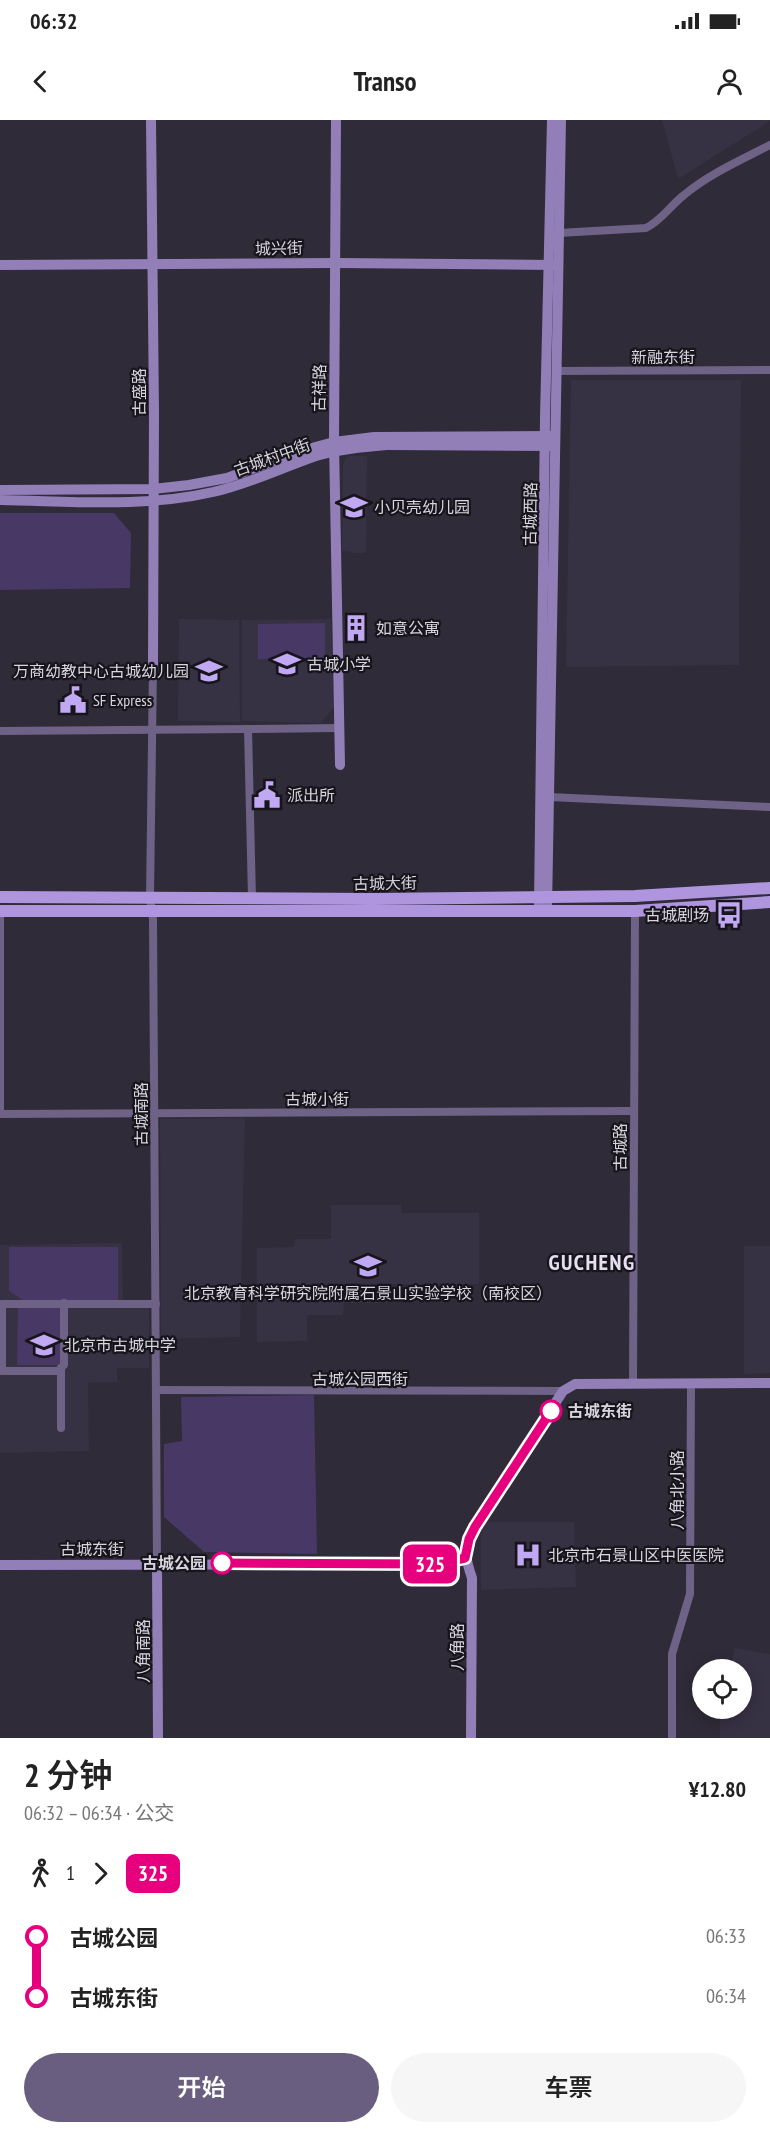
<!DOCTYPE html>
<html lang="zh">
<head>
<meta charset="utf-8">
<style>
  :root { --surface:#fff; --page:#f6f6f6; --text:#222; --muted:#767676; --accent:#6a5e80 }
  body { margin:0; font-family:"PT Sans Narrow","Noto Sans SC",sans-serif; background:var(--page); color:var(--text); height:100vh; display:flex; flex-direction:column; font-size:22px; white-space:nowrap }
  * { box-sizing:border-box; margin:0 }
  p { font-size:20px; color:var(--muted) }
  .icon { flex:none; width:33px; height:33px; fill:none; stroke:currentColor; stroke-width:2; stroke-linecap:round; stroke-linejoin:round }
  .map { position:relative; height:1618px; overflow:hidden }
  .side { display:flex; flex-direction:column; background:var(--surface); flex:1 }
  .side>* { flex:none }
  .badge { padding:0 12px; border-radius:9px; font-size:21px; line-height:39px }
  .controls { position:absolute; left:692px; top:1539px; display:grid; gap:12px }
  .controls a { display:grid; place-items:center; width:60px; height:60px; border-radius:50%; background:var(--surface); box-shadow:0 3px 15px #0003; font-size:30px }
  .map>.badge { position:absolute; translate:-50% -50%; box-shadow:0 0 0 3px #fff }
  .legs { display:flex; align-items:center; gap:9px; height:66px; padding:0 24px; font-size:20px }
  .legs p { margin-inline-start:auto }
  .headline { display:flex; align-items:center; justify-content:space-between; height:102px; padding:0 24px }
  h1 { font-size:33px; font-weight:600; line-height:45px }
  .cta { display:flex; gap:12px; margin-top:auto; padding:12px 24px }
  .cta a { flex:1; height:69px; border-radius:36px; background:var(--accent); color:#fff; font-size:24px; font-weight:600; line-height:69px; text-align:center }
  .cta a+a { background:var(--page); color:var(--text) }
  ul { padding:0 24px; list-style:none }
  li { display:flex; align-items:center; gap:21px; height:60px; font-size:22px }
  li i { display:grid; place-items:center; width:9px; height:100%; margin:0 8px; background:currentColor }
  li i::after { content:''; width:15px; height:15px; margin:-8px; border:4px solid; border-radius:50%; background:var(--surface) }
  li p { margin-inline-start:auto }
  li:first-child i { background:linear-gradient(#0000 50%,currentColor 0) }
  li:last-child i { background:linear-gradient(currentColor 50%,#0000 0) }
  .status { display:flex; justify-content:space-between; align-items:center; height:42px; padding:0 30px; background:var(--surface); direction:ltr }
  .status svg { height:16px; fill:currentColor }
  header { display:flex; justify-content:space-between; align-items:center; height:78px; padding:0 24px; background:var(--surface); font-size:27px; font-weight:600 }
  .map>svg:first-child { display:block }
</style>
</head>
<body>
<div class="status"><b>06:32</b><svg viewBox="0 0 49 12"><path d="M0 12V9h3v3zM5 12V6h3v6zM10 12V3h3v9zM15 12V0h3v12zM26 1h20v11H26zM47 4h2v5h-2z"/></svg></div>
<header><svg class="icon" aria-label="back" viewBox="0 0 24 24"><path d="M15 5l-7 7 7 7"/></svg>Transo<svg class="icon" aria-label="person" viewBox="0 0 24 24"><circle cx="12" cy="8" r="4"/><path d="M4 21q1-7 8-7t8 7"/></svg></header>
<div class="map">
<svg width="770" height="1618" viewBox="0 0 770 1618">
  <rect width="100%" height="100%" fill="#2f2b38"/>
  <!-- built -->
  <g fill="#373144">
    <path d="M662,0H770V1L678,59Z"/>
    <path d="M571,260H741L739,545L566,547Z"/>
    <path d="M351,336H367L366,433H351L350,431H342L343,344L347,337Z"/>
    <path d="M179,499L239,500L240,602L178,601Z"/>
    <path d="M331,499L334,587L321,603L242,601V500Z"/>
    <path d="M245,998L240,1217L161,1219L160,999Z"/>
    <path d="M331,1085H401L402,1093H479V1164H387V1183H344L343,1195H307V1221L257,1222V1128L294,1127L295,1119H331Z"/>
    <path d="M122,1123L123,1181H149V1248H117V1262L88,1263L89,1331L0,1333V1125Z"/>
    <path d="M744,1126H770V1253L744,1254Z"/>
    <path d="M481,1402H574L576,1467L481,1470Z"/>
    <path d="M734,1528L770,1534V1618H720V1589L741,1588V1550L732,1549Z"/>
  </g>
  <!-- green -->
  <g fill="#483865">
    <path d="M0,393H114L131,413L130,468L0,470Z"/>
    <path d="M325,503V539H258V504Z"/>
    <path d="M9,1127H118V1181H24L9,1171Z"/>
    <path d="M18,1185L60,1186V1245H17Z"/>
    <path d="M314,1275L317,1434L204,1432L164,1397V1324L182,1321L181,1277Z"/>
  </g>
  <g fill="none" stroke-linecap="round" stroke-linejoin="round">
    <!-- street -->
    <g stroke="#6e6286" stroke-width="8">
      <path d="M559,113L646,108C662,100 670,86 684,75C709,54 741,40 770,25"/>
      <path d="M556,251L770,250"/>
      <path d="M153,545L150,778L153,799L157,1444"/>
      <path d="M0,611L248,609"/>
      <path d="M549,677L770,687"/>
      <path d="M252,778L248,609L339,608"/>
      <path d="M0,994L633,991"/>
      <path d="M0,994V791"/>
      <path d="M64,1183V1245L58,1251H2V1184H156"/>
      <path d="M633,1264L635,791"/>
      <path d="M156,1270L563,1271"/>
      <path d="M61,1308V1248"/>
      <path d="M672,1618V1534L690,1474L691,1264"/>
    </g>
    <!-- secondary -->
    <g stroke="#927fb8" stroke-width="10">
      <path d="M151,0L154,292L153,545"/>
      <path d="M336,0L334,322L340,645"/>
      <path d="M0,145L336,143L554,145"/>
      <path d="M0,370L153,369L189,365L227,358L308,329L334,322L374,317L552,316"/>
      <path d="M0,380C71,381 144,388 213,372C249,364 281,348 316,336C339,329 364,327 388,325L553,326"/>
      <path d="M539,786L545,298L552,0"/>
      <path d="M547,789L561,0"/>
      <path d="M157,1444L158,1618"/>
      <path d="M0,1445L439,1444L465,1438"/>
      <path d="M471,1618L472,1458C464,1435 464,1429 475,1407L563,1271L575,1264L770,1263"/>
    </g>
    <!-- primary -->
    <g stroke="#ae95de" stroke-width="12">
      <path d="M0,777L373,779L635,776L770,768"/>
      <path d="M0,791H635L770,782"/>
    </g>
  </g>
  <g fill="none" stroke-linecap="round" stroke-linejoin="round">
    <defs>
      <path id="line-1" d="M222,1443L439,1444L465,1438L469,1419L475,1407L551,1291"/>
    </defs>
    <!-- line-1 casing -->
    <use href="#line-1" stroke="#fff" stroke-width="14"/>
    <!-- line-1 -->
    <use href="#line-1" stroke="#e6007e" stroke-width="9"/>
  </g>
  <!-- icons -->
  <defs>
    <symbol id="school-bare" viewBox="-9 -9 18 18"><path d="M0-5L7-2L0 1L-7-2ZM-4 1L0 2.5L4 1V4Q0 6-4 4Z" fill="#c1a8f3" stroke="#17151b" stroke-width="2.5" paint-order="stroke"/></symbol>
    <symbol id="building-bare" viewBox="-9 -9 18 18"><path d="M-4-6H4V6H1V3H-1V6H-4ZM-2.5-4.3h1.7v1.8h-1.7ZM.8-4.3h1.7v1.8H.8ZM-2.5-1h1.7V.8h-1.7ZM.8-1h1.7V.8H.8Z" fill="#c1a8f3" stroke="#17151b" stroke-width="2.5" paint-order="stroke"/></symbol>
    <symbol id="civic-bare" viewBox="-9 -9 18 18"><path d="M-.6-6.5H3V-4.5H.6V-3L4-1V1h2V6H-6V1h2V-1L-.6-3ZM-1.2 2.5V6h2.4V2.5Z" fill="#c1a8f3" stroke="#17151b" stroke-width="2.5" paint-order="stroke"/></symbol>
    <symbol id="bus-bare" viewBox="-9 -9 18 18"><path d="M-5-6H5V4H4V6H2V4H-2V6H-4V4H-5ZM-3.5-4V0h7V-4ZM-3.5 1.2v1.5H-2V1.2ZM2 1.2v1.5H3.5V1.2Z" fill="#c1a8f3" stroke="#17151b" stroke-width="2.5" paint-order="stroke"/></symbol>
    <symbol id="hospital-bare" viewBox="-9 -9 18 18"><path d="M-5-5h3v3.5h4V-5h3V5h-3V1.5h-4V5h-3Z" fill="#c1a8f3" stroke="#17151b" stroke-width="2.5" paint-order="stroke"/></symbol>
  </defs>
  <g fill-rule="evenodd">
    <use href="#school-bare" x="335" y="368" width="38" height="38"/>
    <use href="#building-bare" x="337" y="489" width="38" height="38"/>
    <use href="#school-bare" x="268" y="525" width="38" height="38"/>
    <use href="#school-bare" x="190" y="532" width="38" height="38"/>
    <use href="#civic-bare" x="54" y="561" width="38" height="38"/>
    <use href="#civic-bare" x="248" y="656" width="38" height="38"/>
    <use href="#bus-bare" x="710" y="776" width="38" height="38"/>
    <use href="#school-bare" x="349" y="1127" width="38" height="38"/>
    <use href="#school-bare" x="25" y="1206" width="38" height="38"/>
    <use href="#hospital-bare" x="509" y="1416" width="38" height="38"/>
  </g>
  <!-- markers -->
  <g fill="#fff" stroke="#e6007e" stroke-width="3">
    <circle cx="551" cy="1291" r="10"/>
    <circle cx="222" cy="1443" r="10"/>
  </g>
  <g text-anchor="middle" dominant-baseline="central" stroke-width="4.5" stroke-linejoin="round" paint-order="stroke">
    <!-- street labels -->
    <g font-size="16" fill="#d8d5de" stroke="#17151b">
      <text transform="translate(279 128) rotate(-1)">城兴街</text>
      <text x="663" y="237">新融东街</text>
      <text transform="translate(319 268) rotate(-89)">古祥路</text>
      <text transform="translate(139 272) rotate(-90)">古盛路</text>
      <text transform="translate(272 337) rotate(-20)">古城村中街</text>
      <text transform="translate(530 394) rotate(-89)">古城西路</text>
      <text transform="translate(385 763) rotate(-1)">古城大街</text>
      <text x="317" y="979">古城小街</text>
      <text transform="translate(141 994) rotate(-90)">古城南路</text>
      <text transform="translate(620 1027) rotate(-90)">古城路</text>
      <text x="360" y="1259">古城公园西街</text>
      <text transform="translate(677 1370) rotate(-90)">八角北小路</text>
      <text x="92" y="1429">古城东街</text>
      <text transform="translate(457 1527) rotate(-90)">八角路</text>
      <text transform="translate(143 1531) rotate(-90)">八角南路</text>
    </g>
    <!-- poi labels -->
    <g font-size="16" fill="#d8d5de" stroke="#17151b" text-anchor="start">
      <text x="374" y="387">小贝壳幼儿园</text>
      <text x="376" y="508">如意公寓</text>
      <text x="307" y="544">古城小学</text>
      <text x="189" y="551" text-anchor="end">万商幼教中心古城幼儿园</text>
      <text x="93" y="580">SF Express</text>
      <text x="287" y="675">派出所</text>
      <text x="709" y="795" text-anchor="end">古城剧场</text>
      <text x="368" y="1173" text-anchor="middle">北京教育科学研究院附属石景山实验学校（南校区）</text>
      <text x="64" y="1225">北京市古城中学</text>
      <text x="548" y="1435">北京市石景山区中医医院</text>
    </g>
    <!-- stop labels -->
    <g font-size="16" font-weight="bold" fill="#d8d5de" stroke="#17151b" text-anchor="start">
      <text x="568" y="1291">古城东街</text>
      <text x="206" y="1443" text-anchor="end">古城公园</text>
    </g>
    <!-- district labels -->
    <g font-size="22" font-weight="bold" letter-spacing="1.5" fill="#e5dff1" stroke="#17151b">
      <text x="592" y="1142">GUCHENG</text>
    </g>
  </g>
</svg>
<div class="controls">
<a><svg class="icon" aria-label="locate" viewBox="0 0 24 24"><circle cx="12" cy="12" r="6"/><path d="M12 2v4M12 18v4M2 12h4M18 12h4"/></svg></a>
</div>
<b class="badge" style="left:430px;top:1444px;background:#e6007e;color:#fff">325</b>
</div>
<section class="side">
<div class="headline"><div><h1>2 分钟</h1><p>06:32 – 06:34 · 公交</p></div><b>¥12.80</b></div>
<div class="legs"><svg class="icon" aria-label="walk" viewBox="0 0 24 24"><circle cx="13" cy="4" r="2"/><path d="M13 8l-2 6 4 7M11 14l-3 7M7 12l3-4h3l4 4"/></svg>1<svg class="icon" aria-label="forward" viewBox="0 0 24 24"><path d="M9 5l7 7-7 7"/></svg><b class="badge" style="background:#e6007e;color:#fff">325</b></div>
<ul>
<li><i style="color:#e6007e"></i><b>古城公园</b><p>06:33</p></li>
<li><i style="color:#e6007e"></i><b>古城东街</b><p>06:34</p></li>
</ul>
<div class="cta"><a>开始</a><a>车票</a></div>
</section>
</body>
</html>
